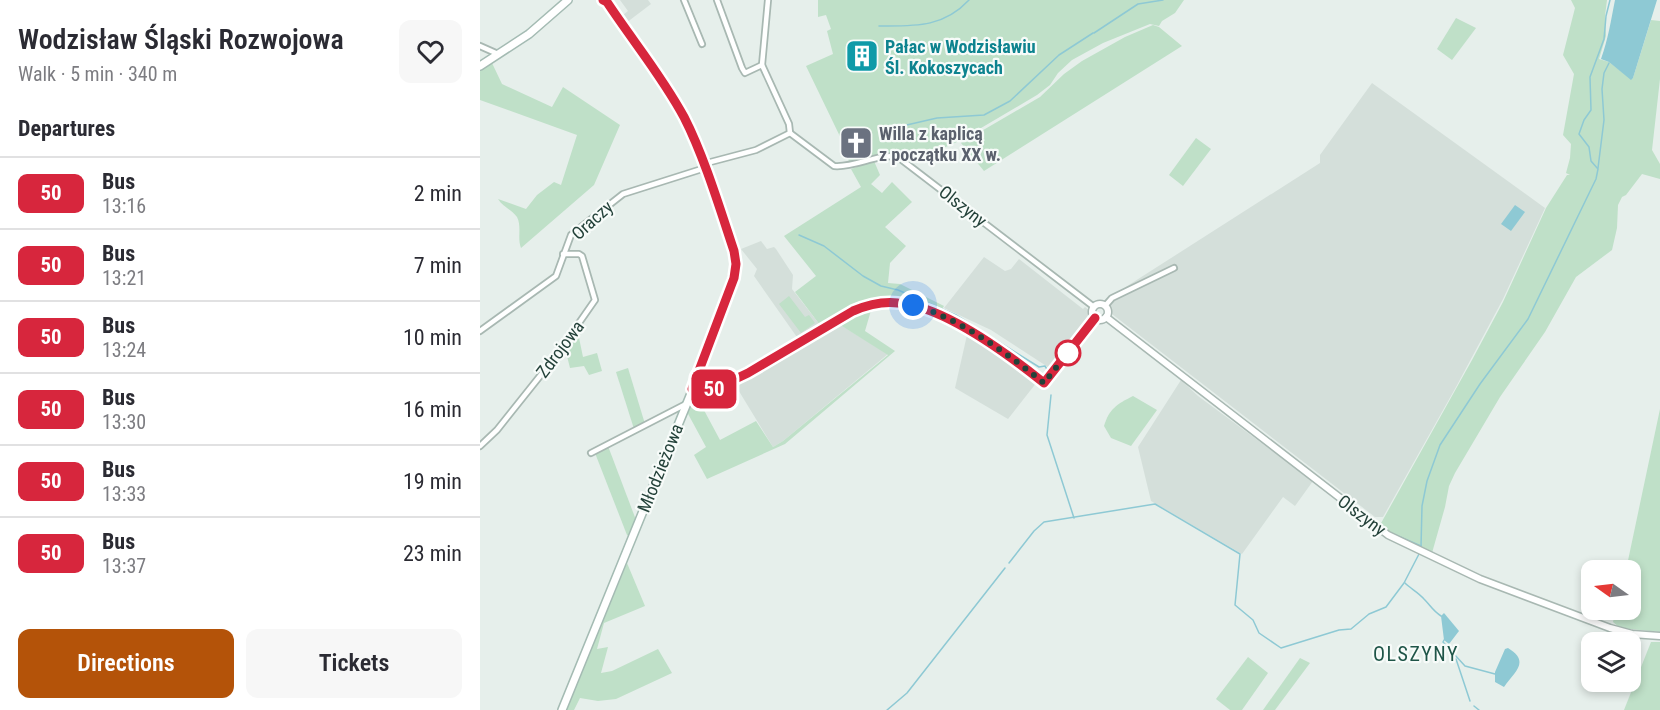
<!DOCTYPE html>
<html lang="en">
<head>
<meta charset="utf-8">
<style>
  :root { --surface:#fff; --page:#f7f7f7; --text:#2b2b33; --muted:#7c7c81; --line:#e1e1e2; --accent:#b45309 }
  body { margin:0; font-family:"Roboto Condensed",sans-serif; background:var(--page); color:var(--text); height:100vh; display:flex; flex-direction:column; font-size:22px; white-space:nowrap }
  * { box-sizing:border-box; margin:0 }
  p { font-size:20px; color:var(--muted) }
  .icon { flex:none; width:33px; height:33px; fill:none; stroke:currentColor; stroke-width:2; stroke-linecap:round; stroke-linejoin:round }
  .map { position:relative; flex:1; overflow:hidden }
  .panel { display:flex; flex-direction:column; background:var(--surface); width:480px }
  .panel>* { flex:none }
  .badge { padding:0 12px; border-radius:9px; font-size:21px; line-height:39px }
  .needle { width:39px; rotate:284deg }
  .tools { position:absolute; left:1101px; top:560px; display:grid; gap:12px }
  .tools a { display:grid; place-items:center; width:60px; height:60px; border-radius:12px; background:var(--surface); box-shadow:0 3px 9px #0003; font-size:30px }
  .you { position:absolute; width:30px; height:30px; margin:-15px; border:4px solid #fff; border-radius:50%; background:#1a73e8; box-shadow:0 0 0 9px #1a73e833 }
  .map>.badge { position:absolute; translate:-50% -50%; box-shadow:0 0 0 3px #fff }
  h2 { padding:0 18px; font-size:22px; line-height:54px }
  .round { display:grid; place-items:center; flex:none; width:63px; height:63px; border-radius:12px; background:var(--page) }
  .overview { display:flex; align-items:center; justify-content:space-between; height:102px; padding:0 18px }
  h1 { font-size:28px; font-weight:600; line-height:45px }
  .primary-button { display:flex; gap:12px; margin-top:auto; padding:12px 18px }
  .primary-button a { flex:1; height:69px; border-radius:12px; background:var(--accent); color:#fff; font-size:24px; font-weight:600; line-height:69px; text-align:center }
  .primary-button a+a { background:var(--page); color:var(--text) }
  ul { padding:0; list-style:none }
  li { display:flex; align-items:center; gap:18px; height:72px; padding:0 18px; border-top:2px solid var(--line) }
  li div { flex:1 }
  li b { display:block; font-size:22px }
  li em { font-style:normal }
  li .badge { min-width:66px; font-weight:700; text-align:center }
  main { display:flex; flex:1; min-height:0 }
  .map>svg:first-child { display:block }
</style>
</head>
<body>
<main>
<section class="panel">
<div class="overview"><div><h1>Wodzisław Śląski Rozwojowa</h1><p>Walk · 5 min · 340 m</p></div><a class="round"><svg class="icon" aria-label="heart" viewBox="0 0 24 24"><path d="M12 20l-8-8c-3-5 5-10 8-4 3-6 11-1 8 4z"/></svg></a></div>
<h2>Departures</h2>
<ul>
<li><span class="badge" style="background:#d7263d;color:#fff">50</span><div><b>Bus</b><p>13:16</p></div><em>2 min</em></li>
<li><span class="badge" style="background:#d7263d;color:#fff">50</span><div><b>Bus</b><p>13:21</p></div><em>7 min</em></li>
<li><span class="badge" style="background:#d7263d;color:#fff">50</span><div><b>Bus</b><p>13:24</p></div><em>10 min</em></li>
<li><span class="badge" style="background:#d7263d;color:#fff">50</span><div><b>Bus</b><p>13:30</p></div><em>16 min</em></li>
<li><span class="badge" style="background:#d7263d;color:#fff">50</span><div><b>Bus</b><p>13:33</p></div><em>19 min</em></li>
<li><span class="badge" style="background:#d7263d;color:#fff">50</span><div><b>Bus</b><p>13:37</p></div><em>23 min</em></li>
</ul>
<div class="primary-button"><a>Directions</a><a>Tickets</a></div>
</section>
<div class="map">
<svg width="1180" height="710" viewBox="0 0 1180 710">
  <rect width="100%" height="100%" fill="#e6efeb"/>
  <!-- built -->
  <g fill="#d4dfda">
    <path d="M140,0H168L171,4L146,23L143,15L148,11Z"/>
    <path d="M892,83L1065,208L1023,299L976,387L903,517H895L619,304L840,163V155Z"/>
    <path d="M281,241L287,249L294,247L296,249L313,275L312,289L340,325L319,340L274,276L277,269L261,249Z"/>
    <path d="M504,257L525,271L531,269L539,259L603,309L605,307L613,313L571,369L511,330L464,308Z"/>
    <path d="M357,323L408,354L303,441L293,447L254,383L302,358Z"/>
    <path d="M487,335L557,382L528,419L475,388Z"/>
    <path d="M701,380L718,396L833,481L815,506L803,497L762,554L671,501L658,447Z"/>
  </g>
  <!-- green -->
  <g fill="#bfe0c8">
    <path d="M338,0H704L695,13L682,21L679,26L670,24L623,43L592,60L578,73L570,85L557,95L479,141L459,150L430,154L407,153L369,163L367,151L326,66L353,54L347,31L351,29L346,15L338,17Z"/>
    <path d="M1091,0H1127L1125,16L1126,36L1119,59L1129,62L1151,79L1153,78L1171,20L1180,21V79L1172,150L1180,164V179L1162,174L1146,195L1142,197L1138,205L1137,228L1132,250L1096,277L1065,332L1020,397L975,473L969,486L965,507L952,553L912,534L900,525L992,360L1023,302L1066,208L1087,175H1090L1086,173L1090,158L1091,144L1083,135L1094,74L1083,55L1095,8Z"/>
    <path d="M976,18L996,28L972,60L957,49Z"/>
    <path d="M673,25L679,27L702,46L504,171L481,143L560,97L584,74L602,61L645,37Z"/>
    <path d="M12,63L22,84L72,107L83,87L140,125L114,185L41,248C37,238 42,227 37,217C32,210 23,207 18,199L46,209L57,195L74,182L81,185L97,135L0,100V70Z"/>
    <path d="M716,138L731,149L703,186L689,175Z"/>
    <path d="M394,161L400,175L391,184L402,193L412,182L432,202L405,227L426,246L410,263L408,283L420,284L464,306L460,312C407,289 389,300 340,325L315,292L336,276L304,236L381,187L371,169Z"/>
    <path d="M309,296L325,317L329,315L335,323L321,333L299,304Z"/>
    <path d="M392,307L385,331L415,351L305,444L227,479L214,455L226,447L207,412L210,403L215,398L218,399L240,440L276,421L293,447L303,441L408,355L357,323Z"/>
    <path d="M98,333L103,357L117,353L122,371L109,375L104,366L90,368L85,348Z"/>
    <path d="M148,368L165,424L154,429L136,372Z"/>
    <path d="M653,396L677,410L651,446L631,438L624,426C629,409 637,404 653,396Z"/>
    <path d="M1180,409V632L1140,628L1133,622L1136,609H1150V570H1146Z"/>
    <path d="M128,446L156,520L149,536L147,535L115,453Z"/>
    <path d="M147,563L165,606L124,623L117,649L128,647L121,673L132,671L178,649L192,673L136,699L118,701L100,698L94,710H86Z"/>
    <path d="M1171,642H1180V710H1144Z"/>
    <path d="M768,657L788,673L762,710H750L736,699Z"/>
    <path d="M820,658L830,663L795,710H783Z"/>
  </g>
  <!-- water -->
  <g fill="#8ec9d4">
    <path d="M1135,0H1177L1153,78L1151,80L1129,62L1121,59C1128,40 1131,20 1135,0Z"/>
    <path d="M1035,205L1045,212L1031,231L1021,224Z"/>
    <path d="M964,613L979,631L969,644L964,640L961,616Z"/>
    <path d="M1028,648C1051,662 1034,672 1024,687L1015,682V672L1025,649Z"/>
  </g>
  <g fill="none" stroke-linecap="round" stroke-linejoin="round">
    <!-- stream -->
    <g stroke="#8ec9d4" stroke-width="1.5">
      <path d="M399,26C434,26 463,28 489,0"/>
      <path d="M614,33L658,4L683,0"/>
      <path d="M418,127L457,118L504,115L530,101L579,55L613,33"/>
      <path d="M1118,168L1124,120L1122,89L1124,73L1129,63"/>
      <path d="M319,235L344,246L383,276L401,286L418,290L476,315L559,367L565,366L568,371"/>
      <path d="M573,379V381"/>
      <path d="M571,395L567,435L594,518"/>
      <path d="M911,533L941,546"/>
      <path d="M941,547L942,506L947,481L960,445L1000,384L1048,319L1116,179L1118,169L1111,161L1109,147L1099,134L1104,120L1111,110L1110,77L1124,39L1126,16L1130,0"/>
      <path d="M529,563L554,531L564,522L675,504L760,554L755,605L773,620L779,633L801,648L859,630L871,629L889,614L906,607L924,583L939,554"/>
      <path d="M925,583C931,589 938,592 944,599C950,605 953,611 961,616"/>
      <path d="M964,640L963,642L985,666L1015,674"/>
      <path d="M976,659L990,701"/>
      <path d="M994,706L999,710"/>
      <path d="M407,710L427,693L525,568"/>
    </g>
    <defs>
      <g id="minor">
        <path d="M204,0L222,44"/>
        <path d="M237,0L262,68L265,73L282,65"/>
        <path d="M288,0L282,65L309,124L310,133"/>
        <path d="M0,46L18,54"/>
        <path d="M310,133L354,166C376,168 397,153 418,157L614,307"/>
        <path d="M223,164L276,150L310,133"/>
        <path d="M625,306L632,298L694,268"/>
        <path d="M0,331L76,276L91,235L143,194L225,168"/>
        <path d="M0,446L17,430L76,356L115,300L102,256L99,254H83"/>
        <path d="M111,453L206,404"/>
      </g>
      <g id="tertiary">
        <circle cx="620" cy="312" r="8"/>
        <path d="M626,317L908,535L1000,579L1130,628L1152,634L1180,636"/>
        <path d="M212,389L223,392L230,391C260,377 289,361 318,344C341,330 364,312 390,305C446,291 522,350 564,383L615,318"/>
      </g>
      <g id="secondary">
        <path d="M0,66L49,34L88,0"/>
        <path d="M82,710L214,386L255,270L254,251L226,172L205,119L192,96L126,0"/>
      </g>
    </defs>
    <!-- minor casing -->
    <use href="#minor" stroke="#a8b8b2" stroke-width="8"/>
    <!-- tertiary casing -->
    <use href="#tertiary" stroke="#a8b8b2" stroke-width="9"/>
    <!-- secondary casing -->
    <use href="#secondary" stroke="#a4bbb3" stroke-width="10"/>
    <!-- minor -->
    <use href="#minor" stroke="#fff" stroke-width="4.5"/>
    <!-- tertiary -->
    <use href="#tertiary" stroke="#fff" stroke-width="6"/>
    <!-- secondary -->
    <use href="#secondary" stroke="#fff" stroke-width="7"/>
  </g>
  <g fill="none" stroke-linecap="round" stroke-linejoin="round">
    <defs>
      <path id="line" d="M123,0L127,2C152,40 182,76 204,117C224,156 240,209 254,251L256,264L254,278L212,389L223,392L230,391L268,373L373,311C387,305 402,301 418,303C464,306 529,355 564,383L615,318"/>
    </defs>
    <!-- line casing -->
    <use href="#line" stroke="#fff" stroke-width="14"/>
    <!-- line -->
    <use href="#line" stroke="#d7263d" stroke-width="9"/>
    <!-- walk -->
    <path stroke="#24423a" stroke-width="6" stroke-dasharray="0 10.8" d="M433,305C481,319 525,352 564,383L590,350L588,353"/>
  </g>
  <!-- icons -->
  <defs>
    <symbol id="building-square" viewBox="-11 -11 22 22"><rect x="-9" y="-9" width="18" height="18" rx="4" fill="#0f9aa8" stroke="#f7fbf9"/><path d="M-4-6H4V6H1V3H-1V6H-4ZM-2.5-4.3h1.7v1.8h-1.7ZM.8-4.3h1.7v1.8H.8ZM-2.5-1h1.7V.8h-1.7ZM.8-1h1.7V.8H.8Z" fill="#fff"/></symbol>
    <symbol id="church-square" viewBox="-11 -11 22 22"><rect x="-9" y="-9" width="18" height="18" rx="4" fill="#6b7280" stroke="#f7fbf9"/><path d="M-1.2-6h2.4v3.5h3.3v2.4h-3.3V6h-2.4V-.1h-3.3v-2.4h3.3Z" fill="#fff"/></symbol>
  </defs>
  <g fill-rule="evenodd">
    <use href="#building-square" x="363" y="37" width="38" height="38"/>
    <use href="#church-square" x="357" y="124" width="38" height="38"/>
  </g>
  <!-- markers -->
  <circle fill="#fff" stroke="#d7263d" stroke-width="3" cx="588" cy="353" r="12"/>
  <g text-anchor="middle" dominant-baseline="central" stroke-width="4.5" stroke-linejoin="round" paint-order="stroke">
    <!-- culture labels -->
    <g font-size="18" font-weight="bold" fill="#0d838f" stroke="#f7fbf9" text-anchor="start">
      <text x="405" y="46">Pałac w Wodzisławiu<tspan x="405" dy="21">Śl. Kokoszycach</tspan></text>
    </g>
    <!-- worship labels -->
    <g font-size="18" font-weight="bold" fill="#5b616d" stroke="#f7fbf9" text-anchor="start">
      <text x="399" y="133">Willa z kaplicą<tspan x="399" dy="21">z początku XX w.</tspan></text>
    </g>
    <!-- street labels -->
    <g font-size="18" fill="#24423a" stroke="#f7fbf9">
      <text transform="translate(483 206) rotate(38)">Olszyny</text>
      <text transform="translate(112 220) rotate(-42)">Oraczy</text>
      <text transform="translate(80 349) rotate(-53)">Zdrojowa</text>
      <text transform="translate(180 468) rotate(-68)">Młodzieżowa</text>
      <text transform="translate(882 515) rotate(37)">Olszyny</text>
    </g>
    <!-- neighbourhood labels -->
    <g font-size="20" letter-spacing="1.5" fill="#1f5548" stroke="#f7fbf9">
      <text x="936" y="654">OLSZYNY</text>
    </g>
  </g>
</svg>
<div class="tools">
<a><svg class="needle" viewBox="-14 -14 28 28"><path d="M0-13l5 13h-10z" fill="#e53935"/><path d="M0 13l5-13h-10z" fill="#7c7c81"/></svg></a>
<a><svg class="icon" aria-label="layers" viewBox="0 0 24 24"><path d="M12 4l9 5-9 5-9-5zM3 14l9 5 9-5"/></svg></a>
</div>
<div class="you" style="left:433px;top:305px"></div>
<b class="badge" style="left:234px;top:389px;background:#d7263d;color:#fff">50</b>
</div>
</main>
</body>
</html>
